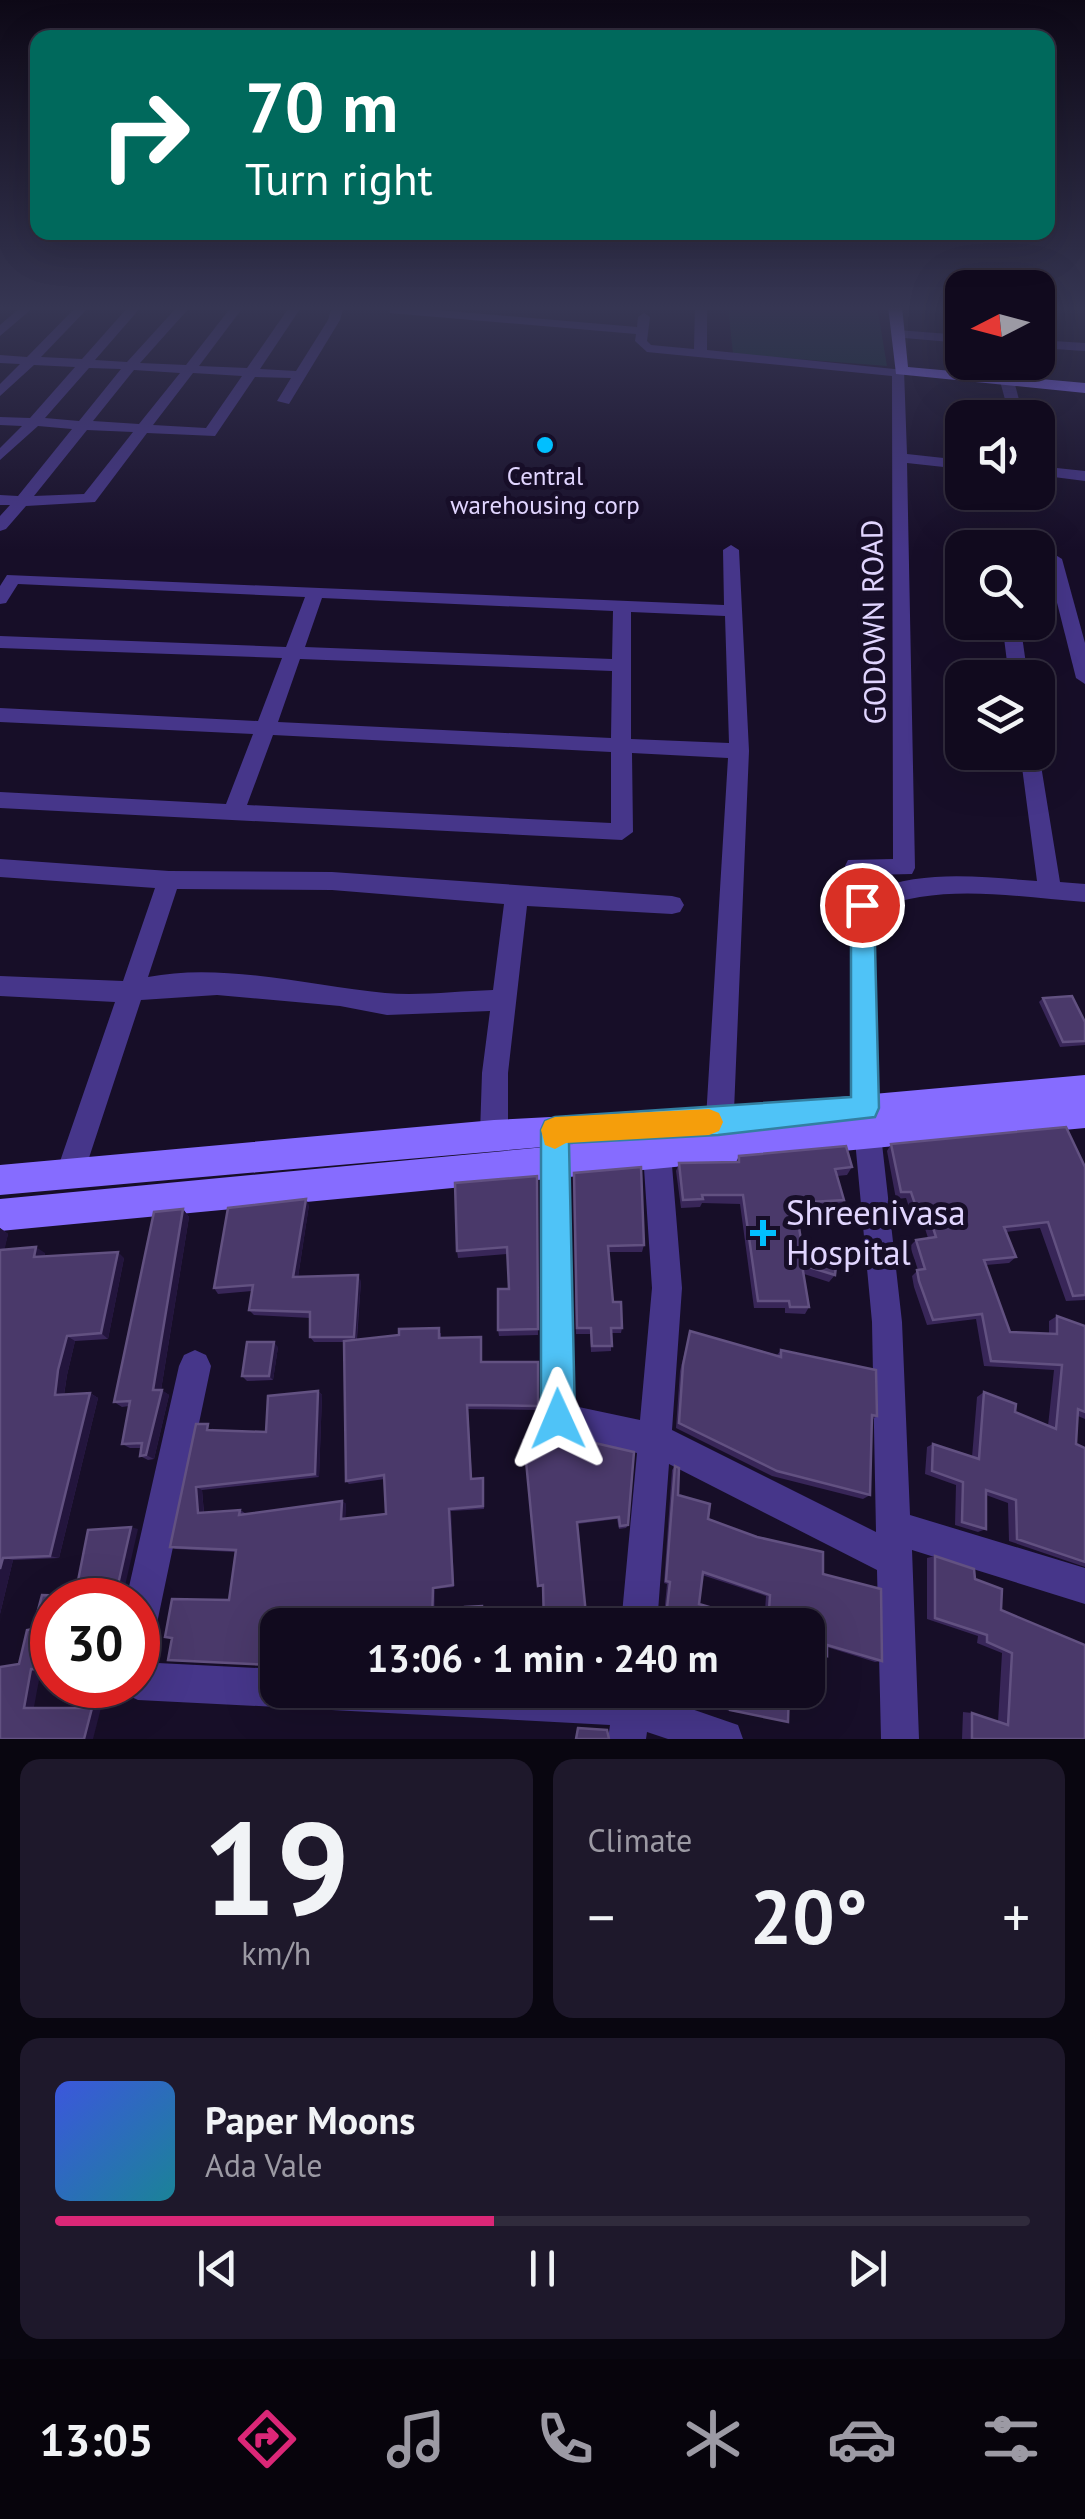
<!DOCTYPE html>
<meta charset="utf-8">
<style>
:root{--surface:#110a1e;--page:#1e182b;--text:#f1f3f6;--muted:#9c9aa4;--line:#302b3c;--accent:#db2777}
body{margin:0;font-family:"PT Sans",sans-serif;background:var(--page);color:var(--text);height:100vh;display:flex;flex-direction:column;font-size:38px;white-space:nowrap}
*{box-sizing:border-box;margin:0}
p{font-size:32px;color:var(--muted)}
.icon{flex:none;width:55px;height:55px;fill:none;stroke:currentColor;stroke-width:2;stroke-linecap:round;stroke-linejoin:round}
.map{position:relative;height:1739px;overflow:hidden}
.side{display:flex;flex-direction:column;gap:20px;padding:20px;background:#090610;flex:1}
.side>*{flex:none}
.banner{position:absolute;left:30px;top:30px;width:1025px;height:210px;border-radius:20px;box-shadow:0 10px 40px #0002,0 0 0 2px var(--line);background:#00695c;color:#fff;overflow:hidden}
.needle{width:65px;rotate:264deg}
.tools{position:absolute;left:945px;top:270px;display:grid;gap:20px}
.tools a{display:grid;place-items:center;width:110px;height:110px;border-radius:20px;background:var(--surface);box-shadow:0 10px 40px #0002,0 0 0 2px var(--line);font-size:50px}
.speed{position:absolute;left:30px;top:1578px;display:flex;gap:20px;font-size:50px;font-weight:700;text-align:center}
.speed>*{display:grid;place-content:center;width:130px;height:130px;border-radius:50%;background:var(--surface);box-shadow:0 10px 40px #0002,0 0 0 2px var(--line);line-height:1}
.speed .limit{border:15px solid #d22;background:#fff;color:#111}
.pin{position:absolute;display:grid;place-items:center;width:85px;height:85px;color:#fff;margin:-42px;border:5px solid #fff;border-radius:50%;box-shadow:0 2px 10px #0007}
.me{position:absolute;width:110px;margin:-55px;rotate:359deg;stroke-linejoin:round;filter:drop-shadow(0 0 8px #0008)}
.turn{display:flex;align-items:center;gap:35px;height:210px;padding:0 50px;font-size:45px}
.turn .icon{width:130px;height:130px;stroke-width:2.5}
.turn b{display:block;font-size:70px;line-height:85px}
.big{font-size:75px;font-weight:700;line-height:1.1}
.side .widget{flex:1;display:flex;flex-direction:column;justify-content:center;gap:15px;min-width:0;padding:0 35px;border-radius:20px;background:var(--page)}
.side .dial{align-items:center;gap:0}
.dial b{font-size:130px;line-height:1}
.song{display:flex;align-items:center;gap:30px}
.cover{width:120px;height:120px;border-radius:15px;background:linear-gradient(135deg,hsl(230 70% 55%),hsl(190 70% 35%))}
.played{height:10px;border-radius:5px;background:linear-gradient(90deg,var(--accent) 45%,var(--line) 45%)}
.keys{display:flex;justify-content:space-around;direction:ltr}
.heat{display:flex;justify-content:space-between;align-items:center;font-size:55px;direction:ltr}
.side .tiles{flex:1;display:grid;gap:20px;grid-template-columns:1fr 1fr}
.widget:last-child{grid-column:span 2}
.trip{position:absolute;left:260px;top:1608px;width:565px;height:100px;border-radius:20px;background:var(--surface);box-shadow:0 10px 40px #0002,0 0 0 2px var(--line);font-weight:700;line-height:100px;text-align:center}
.tabs{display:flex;height:160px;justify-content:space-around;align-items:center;background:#07040c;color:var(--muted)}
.tabs .icon{width:70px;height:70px}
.tabs .active{color:var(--accent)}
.tabs b{font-size:45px;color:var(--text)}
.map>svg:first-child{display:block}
.green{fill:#112f33}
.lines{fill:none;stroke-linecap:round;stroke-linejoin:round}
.street{fill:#46368a;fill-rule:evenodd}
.secondary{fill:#866cff;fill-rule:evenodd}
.wall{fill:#382658}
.shaded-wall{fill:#23153d}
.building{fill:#4a396a;stroke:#625181;stroke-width:2.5}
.route{fill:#4fc3f7;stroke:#337fa1;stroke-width:2.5}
.slow{fill:#f59e0b}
.poi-dot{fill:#01bfff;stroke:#170e28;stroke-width:4}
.labels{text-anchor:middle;stroke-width:10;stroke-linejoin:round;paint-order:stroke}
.far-poi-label{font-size:25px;fill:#e1d5ff;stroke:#170e28}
.street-label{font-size:30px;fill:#e1d5ff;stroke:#170e28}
.near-poi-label{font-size:35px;fill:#e1d5ff;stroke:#170e28;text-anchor:start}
</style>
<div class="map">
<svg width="1085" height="1739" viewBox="0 0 1085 1739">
<rect width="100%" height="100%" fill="#170e28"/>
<!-- green -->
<path class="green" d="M728 306H877L887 366 733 354Z"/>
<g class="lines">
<!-- street -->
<g class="street">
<path d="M22 306H35L0 336V325Z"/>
<path d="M77 306H90L41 357 82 359 129 306H142L95 360 127 362 178 306H191L140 363 186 365 232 306H244L199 366 247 368 290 306H302L260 369 296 371 328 320 332 306H344L340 320 289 404 277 401 291 378 255 377 215 436 147 433 95 502 26 506 6 529 0 531V516L10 505H0V495L18 496 72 429 38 426 0 460V448L22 426 0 425V417L30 418 75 367 34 365 0 396V384L20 364 0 363V355L27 357ZM89 368 121 369 79 421 45 418ZM134 370 180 373 139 424 93 421ZM193 373 242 376 206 428 153 425ZM87 430 133 432 84 494 34 496Z"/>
<path d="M390 306 637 327 638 317 644 313 650 317 647 341 651 345 694 349 695 306H707V350L904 370 907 454 962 460V469L907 463 915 868 912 874 869 875 871 891C925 869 981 877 1037 881L1020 752H1038V747L1060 882 1085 884V902C1015 897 940 882 874 910L878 1108 902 1322 910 1515 1085 1568V1604L912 1550 919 1739H881L877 1570 669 1464 657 1625H621L637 1453 558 1435 546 1431 542 1419 541 1149 545 1140 555 1136 565 1140 569 1149 574 1406 640 1420 652 1288 643 1153 647 1144 657 1140 667 1144 671 1153 682 1288 672 1430 876 1532 872 1322 852 1108 850 905 845 866 848 860 893 859 892 376 647 352 635 341 636 334 390 313Z"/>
<path d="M897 330 962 335V343L893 337V331Z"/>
<path d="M1038 340 1085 343V351L1038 348Z"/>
<path d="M1007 377 1014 381 1024 418H1010L1000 381Z"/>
<path d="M1038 466 1085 471V481L1038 475Z"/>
<path d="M999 537 1005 539 1007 548H991L993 539Z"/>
<path d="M731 545 739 550 749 751 733 1135 729 1144 719 1148 709 1144 705 1135 728 758 632 753 633 832 622 840 0 808V792L226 804 253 734 0 722V708L258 721 282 658 0 648V636L286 647 305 597 18 584 6 603 0 604V586L7 575 724 605 723 550ZM322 598 613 611 612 659 305 647ZM631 612 725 616 729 743 631 739ZM300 659 612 671 611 738 278 722ZM273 735 611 752V823L247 805Z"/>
<path d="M1054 554 1062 559 1085 643V684L1076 678 1046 559Z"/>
<path d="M1002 622H1020L1028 678H1009Z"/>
<path d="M0 859 169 871 332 872 672 896 680 898 684 905 680 912 672 914 527 906 508 1073V1134L504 1143 494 1147 484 1143 480 1134 482 1073 490 1011 387 1015 340 1006 217 995 141 1000 84 1173 80 1183 70 1187 60 1183 56 1173 115 1002 0 996V976L123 981 155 888 0 877ZM177 889 332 890 504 904 493 990C458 991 420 996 385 993 312 986 222 962 148 977Z"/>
<path d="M195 1350 206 1355 211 1366 156 1628 151 1641 138 1646V1600H126L179 1366 184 1355Z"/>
<path d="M138 1662 278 1669V1690H652L651 1695 738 1725 743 1739H668L647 1732 646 1739H608L610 1725 313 1709 300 1703 295 1692 291 1701 278 1707 138 1700 125 1694 121 1685H138Z"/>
</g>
<!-- secondary -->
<g class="secondary">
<path d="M888 306H902L908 367 1085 383V393L896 374Z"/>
<path d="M1085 1075V1128L0 1231V1199L577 1144 0 1195V1165L494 1120 719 1108Z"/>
</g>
</g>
<!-- wall -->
<g class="wall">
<path d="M1043 998 1085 1022V1045L1060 1047 1039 1002Z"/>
<path d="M891 1144 1085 1167V1300L1066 1301 1040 1228 1006 1232 1016 1257 1009 1263 986 1265 1010 1332 1049 1334V1321L1057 1316 1085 1326V1419L1078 1416 1076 1444 1085 1448V1567L1009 1541 1008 1503 986 1495V1529L978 1532 955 1525 956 1485 925 1474 927 1447 933 1444 972 1457 977 1397 984 1392 1015 1412 1048 1426 1054 1370 984 1366 976 1319 927 1325 914 1287 912 1276 918 1270 910 1246 916 1240 928 1238 921 1216H912L906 1198 896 1199 887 1151Z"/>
<path d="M739 1156 852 1167 847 1175 837 1176 844 1200 839 1208 796 1211 802 1246 835 1275 829 1282 804 1274 809 1307 805 1314 785 1313V1308H754L740 1204 702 1203 700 1207 681 1208 676 1171 679 1163 736 1162Z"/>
<path d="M537 1176 538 1335 499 1336 498 1330 509 1289 507 1254 458 1258 457 1251Z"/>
<path d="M573 1180 644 1245 642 1252H608L613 1302 622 1328 621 1333H611V1351L591 1352 590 1334H576Z"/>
<path d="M309 1205 298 1277 361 1281 357 1339 441 1333V1338L482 1342V1362H538V1410L468 1409 472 1478H483L484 1509 451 1511 454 1587 435 1589 434 1622 465 1618 483 1607V1625L353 1621 349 1620V1615L286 1620 285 1625H278L277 1665 229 1600 235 1552 176 1549 170 1547 213 1428V1430L266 1432 318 1391 322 1395 319 1477 202 1490 204 1513 240 1510 245 1513V1514L342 1501 346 1504 345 1519 386 1514 385 1479 349 1484 346 1481 344 1342H314L310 1337V1318L254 1315 249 1310 252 1291 218 1294 214 1288Z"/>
<path d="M183 1209 189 1217 161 1390 169 1395 154 1459 148 1460 140 1456 141 1448H130L122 1444 129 1406 122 1407 114 1402Z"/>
<path d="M0 1228 8 1234 4 1249 45 1253 44 1257 124 1258 108 1339 75 1341 67 1375 64 1395 90 1393 98 1398 59 1558 13 1560 0 1614Z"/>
<path d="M690 1331 777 1355 781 1350 877 1416 872 1420 870 1495 863 1499 772 1476 676 1428 680 1371Z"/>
<path d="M278 1347 273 1380 247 1381 242 1376Z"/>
<path d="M524 1440 628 1525 626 1528 619 1529 617 1519 577 1524 543 1587H538Z"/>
<path d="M675 1466 678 1495 708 1519 823 1574 882 1661 875 1662 827 1647V1656H821L808 1652V1625H764L766 1596 702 1575 699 1604 708 1618 725 1625H663L667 1584 664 1583 672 1470Z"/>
<path d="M935 1556 975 1579 1001 1610 1085 1739H962L963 1712 972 1713 998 1722 1002 1653 977 1643 978 1636 927 1619V1558Z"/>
<path d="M727 1690H789L788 1722 726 1710Z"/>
</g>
<!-- shaded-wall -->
<g class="shaded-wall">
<path d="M306 1199 309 1205 297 1283 293 1277Z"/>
<path d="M183 1209 189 1217 160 1396 153 1390Z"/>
<path d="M0 1228 8 1234 3 1257 0 1255Z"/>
<path d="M36 1247 45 1253 42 1264 34 1257Z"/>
<path d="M118 1252 124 1258 108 1339 101 1333Z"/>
<path d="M358 1275 361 1281 356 1342 354 1337Z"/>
<path d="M67 1336 75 1341 67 1375 63 1400 55 1395 58 1370Z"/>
<path d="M274 1342 278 1347 273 1380 269 1376Z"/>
<path d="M162 1390 169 1395 154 1459 146 1455Z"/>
<path d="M318 1391 322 1395 319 1477 315 1474Z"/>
<path d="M90 1393 98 1398 59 1558 50 1556Z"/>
<path d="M196 1487 202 1490 204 1516 198 1513Z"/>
<path d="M342 1501 346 1504 345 1522 341 1519Z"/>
<path d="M449 1509 451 1511 454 1587 453 1585Z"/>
<path d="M131 1527 138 1529 122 1599 124 1600H119L115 1598Z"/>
<path d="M3 1558 13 1560 0 1614V1569Z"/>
<path d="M433 1588 435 1589 434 1623 432 1622Z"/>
<path d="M278 1638 277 1665H272Z"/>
<path d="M31 1669H41L34 1707 24 1708Z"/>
<path d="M92 1708H101L93 1739H84Z"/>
</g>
<!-- building -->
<g class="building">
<path d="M1072 996 1085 1022V1041L1063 1042 1043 998Z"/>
<path d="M1066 1127 1085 1167V1295L1073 1296 1048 1222 1004 1227 1016 1257 984 1260 1010 1332 1057 1334V1316L1085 1326V1412L1078 1409 1076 1444 1085 1448V1562L1017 1539 1016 1500 986 1490V1529L962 1522 963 1482 932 1471 933 1444 979 1459 984 1392 1016 1404 1015 1412 1056 1429 1062 1365 991 1361 982 1314 933 1320 919 1281 917 1270 925 1269 916 1240 936 1237 927 1209 917 1210 911 1192H901L891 1144Z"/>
<path d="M846 1146 852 1167 835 1169 844 1200 795 1203 802 1246 837 1257 835 1275 802 1265 809 1307H790L789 1301H758L743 1195H702L703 1199 683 1200 679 1163 739 1162V1156Z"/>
<path d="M641 1167 644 1245 608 1246 613 1302H621L622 1328H611L612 1346H592L591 1328H577L574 1173Z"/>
<path d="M537 1176 538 1329 498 1330V1289H509L507 1247 457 1251 455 1183Z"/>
<path d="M306 1199 293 1277 358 1275 354 1337H310V1312L249 1310 253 1285 214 1288 228 1208Z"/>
<path d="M183 1209 153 1390H162L146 1455 140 1456 142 1443 122 1444 130 1401 114 1402 154 1212Z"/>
<path d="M36 1247 34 1257 118 1252 101 1333 67 1336 58 1370 55 1395 90 1393 50 1556 3 1558 0 1569V1250Z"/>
<path d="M439 1328V1338L481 1337V1362H538V1406L467 1405 471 1479 483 1478V1506L449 1509 453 1585 433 1588 432 1622 465 1618V1607L482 1606V1625H355V1619L349 1620V1614L281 1619 280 1625H278V1638L272 1665 168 1660 172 1638 165 1637 172 1599 229 1600 236 1550 170 1547 196 1424H208L207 1430 266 1432 268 1396 318 1391 315 1474 196 1487 198 1513 240 1510 239 1515 342 1501 341 1519 386 1514 384 1475 346 1481 344 1341 399 1335V1329Z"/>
<path d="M690 1331 781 1357V1350L876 1370 877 1416 872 1415 870 1495 777 1471 679 1423 683 1365Z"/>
<path d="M247 1342H274L269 1376H242Z"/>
<path d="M560 1435 634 1452 628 1525 620 1526 619 1517 577 1522 587 1625H544L543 1585 538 1586 524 1440Z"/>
<path d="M675 1466 679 1468 678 1495 710 1504 708 1519 757 1537 823 1552V1574L881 1589 882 1661 827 1645V1656L808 1650V1625H768L770 1595 703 1572 699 1604 709 1607 708 1618 725 1622V1625H665L670 1582 666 1581Z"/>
<path d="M131 1527 115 1598 119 1600H52V1670L31 1669 24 1708H92L84 1739H0V1667L19 1664 27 1630 33 1629 42 1595 75 1596 88 1530Z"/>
<path d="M935 1556 974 1569 975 1579 1002 1589 1001 1610 1085 1645V1739H972V1713L1008 1725 1012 1653 987 1642V1635L935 1618Z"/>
<path d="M658 1690H701L699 1707 658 1693Z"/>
<path d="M731 1690H789L788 1722 730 1710Z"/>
<path d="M578 1728 607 1730 609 1739H576Z"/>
</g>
<!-- sky -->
<linearGradient id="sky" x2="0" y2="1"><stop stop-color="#0d0816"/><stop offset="0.56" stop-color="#363653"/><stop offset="1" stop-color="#363653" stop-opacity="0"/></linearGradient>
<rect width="1085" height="550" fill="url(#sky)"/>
<!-- route -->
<path class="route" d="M862 896 871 898 874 905 879 1108 875 1117 718 1135 569 1143 575 1419 570 1431 558 1436 546 1431 541 1419V1130L545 1121 555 1117 851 1097V905L854 898Z"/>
<!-- slow -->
<path class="slow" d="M709 1109 719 1113 723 1122 719 1131 709 1135 566 1143 555 1149 545 1145 541 1130 545 1121 555 1117Z"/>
<!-- markers -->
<g class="poi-dot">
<circle cx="545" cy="445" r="10"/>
<path d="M758 1218h10v10h10v10h-10v10h-10v-10h-10v-10h10z"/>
</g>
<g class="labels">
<!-- far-poi labels -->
<g class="far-poi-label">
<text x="545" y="485">Central<tspan x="545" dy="29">warehousing corp</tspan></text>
</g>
<!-- street labels -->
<g class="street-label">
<text transform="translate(874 622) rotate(-91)" y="10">GODOWN ROAD</text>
</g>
<!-- near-poi labels -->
<g class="near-poi-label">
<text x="786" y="1225">Shreenivasa<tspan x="786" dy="40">Hospital</tspan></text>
</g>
</g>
</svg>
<div class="tools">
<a><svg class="needle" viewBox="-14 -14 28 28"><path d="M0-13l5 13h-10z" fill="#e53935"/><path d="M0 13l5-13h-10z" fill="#9c9aa4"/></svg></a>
<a><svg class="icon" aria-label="sound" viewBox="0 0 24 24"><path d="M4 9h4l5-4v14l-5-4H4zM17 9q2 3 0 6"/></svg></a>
<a><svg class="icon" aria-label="search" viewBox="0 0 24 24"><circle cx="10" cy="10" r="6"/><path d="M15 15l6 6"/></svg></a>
<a><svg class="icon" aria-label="layers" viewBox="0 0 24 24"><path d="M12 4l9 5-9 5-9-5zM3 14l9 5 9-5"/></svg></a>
</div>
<div class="speed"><div class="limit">30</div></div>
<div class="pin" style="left:862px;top:905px;background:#d93025"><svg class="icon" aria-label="arrive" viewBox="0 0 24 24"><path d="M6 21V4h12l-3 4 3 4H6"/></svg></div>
<svg class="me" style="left:558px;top:1419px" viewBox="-20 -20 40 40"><path d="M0-17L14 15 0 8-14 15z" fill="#4fc3f7" stroke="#fff" stroke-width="4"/></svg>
<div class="trip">13:06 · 1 min · 240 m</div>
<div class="banner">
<div class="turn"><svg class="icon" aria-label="right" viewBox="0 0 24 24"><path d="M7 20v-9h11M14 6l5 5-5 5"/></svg><div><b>70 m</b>Turn right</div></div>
</div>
</div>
<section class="side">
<div class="tiles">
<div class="widget dial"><b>19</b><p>km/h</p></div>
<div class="widget"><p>Climate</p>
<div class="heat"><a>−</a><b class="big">20°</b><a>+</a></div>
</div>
<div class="widget">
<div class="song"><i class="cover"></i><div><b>Paper Moons</b><p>Ada Vale</p></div></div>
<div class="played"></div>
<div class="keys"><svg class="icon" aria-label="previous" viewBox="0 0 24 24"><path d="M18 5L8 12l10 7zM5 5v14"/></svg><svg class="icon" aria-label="pause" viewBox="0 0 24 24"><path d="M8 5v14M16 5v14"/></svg><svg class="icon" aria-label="next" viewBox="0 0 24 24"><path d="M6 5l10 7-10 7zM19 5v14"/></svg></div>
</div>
</div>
</section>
<nav class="tabs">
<b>13:05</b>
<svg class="icon active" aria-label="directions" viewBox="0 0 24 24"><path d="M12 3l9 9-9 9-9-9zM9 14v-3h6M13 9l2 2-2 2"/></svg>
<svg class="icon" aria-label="music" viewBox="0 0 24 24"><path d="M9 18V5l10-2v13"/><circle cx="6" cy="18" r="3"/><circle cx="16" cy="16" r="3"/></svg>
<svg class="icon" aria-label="phone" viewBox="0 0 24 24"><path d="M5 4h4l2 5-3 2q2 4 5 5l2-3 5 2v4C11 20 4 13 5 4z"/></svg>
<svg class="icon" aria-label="climate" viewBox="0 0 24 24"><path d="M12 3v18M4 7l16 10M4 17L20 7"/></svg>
<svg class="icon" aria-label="car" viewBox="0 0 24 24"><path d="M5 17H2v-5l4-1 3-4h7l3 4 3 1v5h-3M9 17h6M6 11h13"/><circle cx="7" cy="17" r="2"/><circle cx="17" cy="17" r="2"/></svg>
<svg class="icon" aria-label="filters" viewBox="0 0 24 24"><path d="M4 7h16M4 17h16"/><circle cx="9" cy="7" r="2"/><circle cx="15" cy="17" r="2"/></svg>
</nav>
